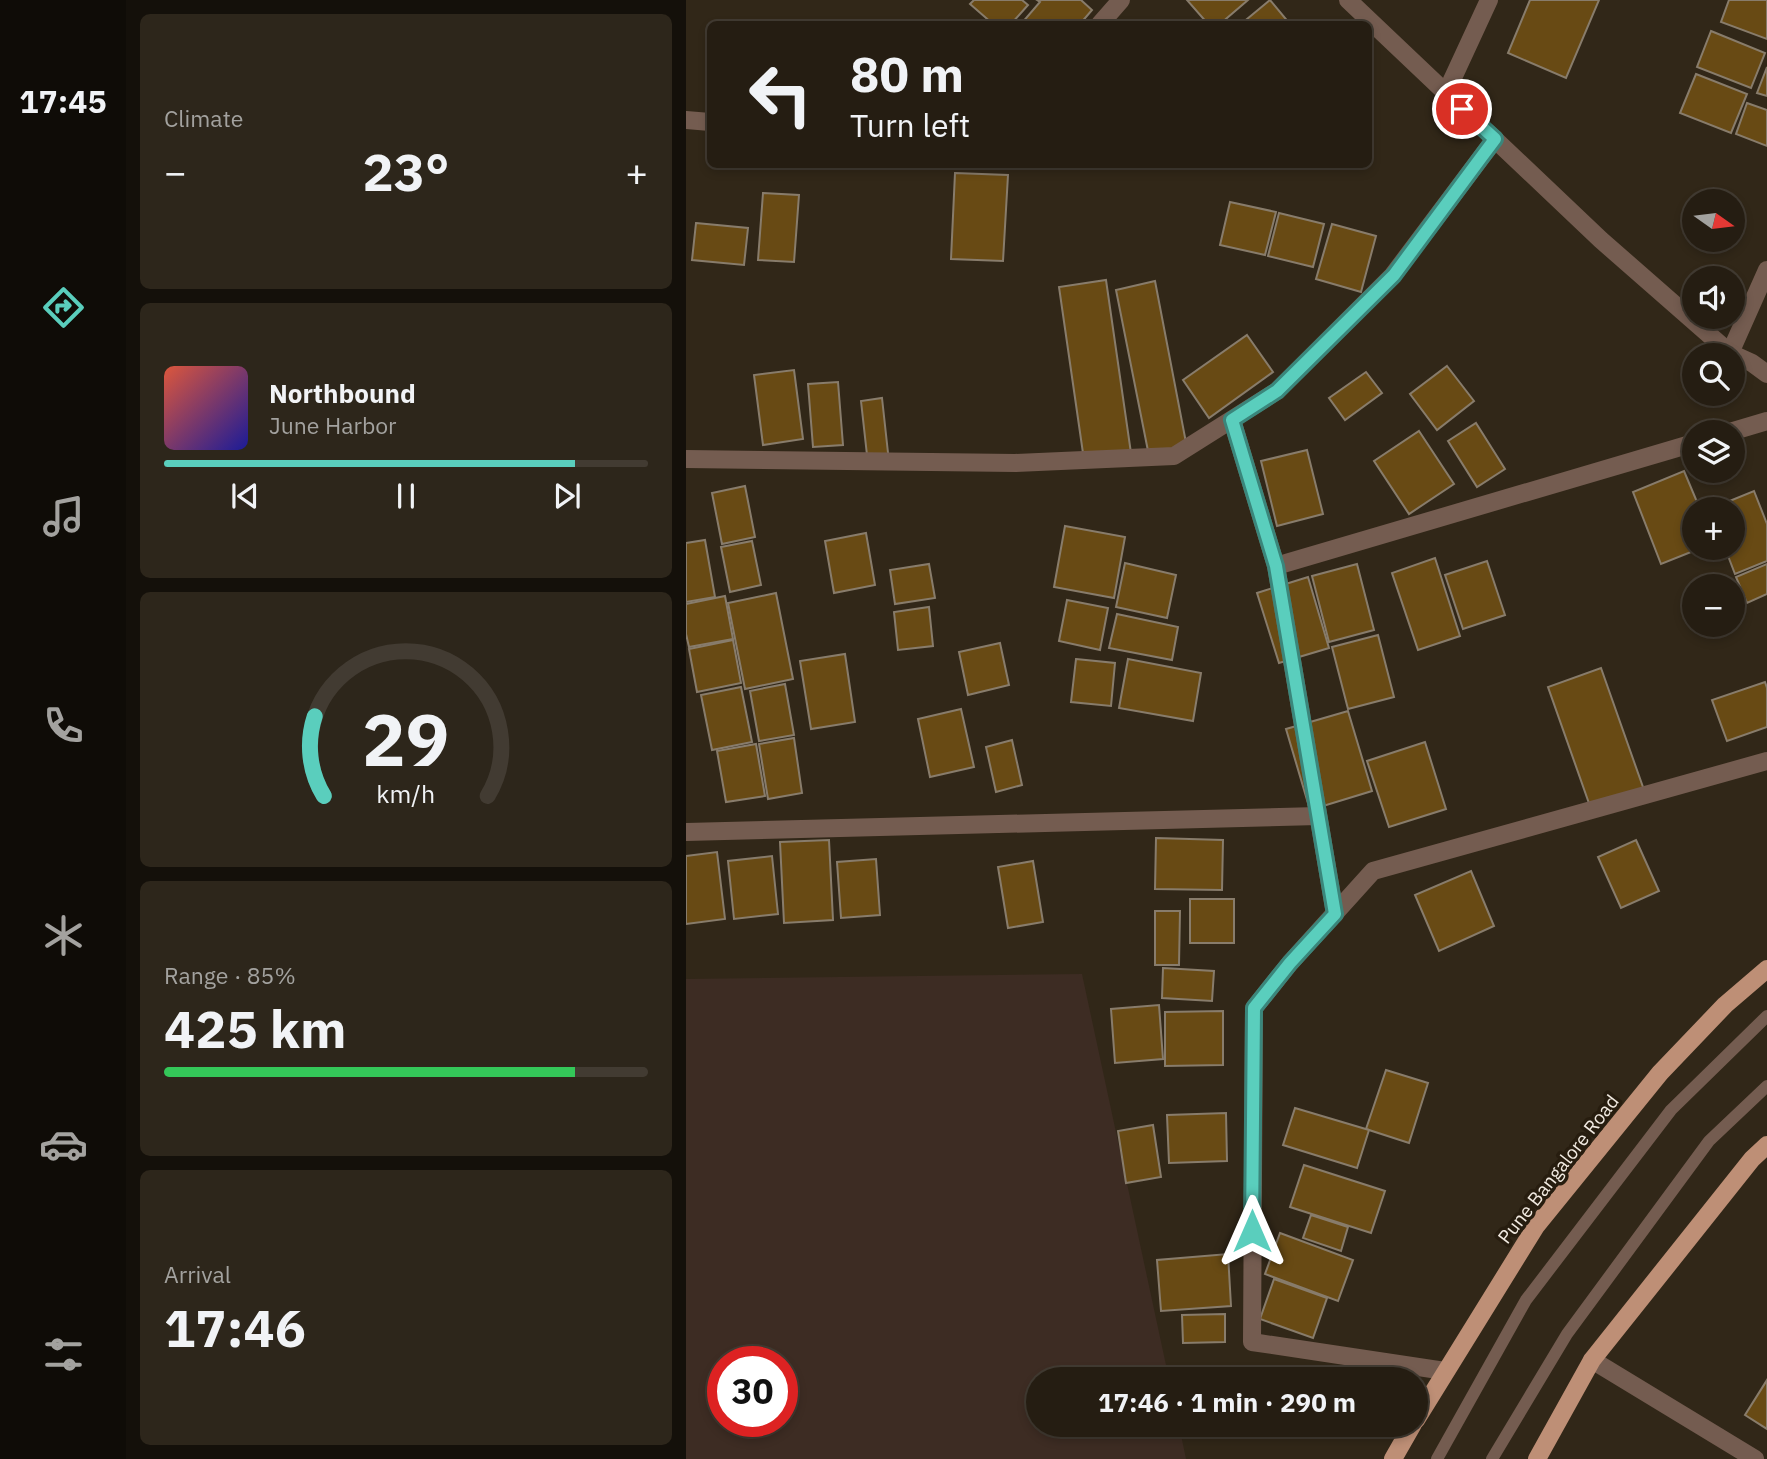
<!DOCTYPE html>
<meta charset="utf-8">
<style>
:root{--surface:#251d12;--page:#2d261b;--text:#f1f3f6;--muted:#a3a29f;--line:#423b32;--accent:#5acebd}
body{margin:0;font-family:"IBM Plex Sans",sans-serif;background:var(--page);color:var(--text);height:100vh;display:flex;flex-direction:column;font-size:26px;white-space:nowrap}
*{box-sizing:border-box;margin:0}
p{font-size:23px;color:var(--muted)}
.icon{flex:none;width:38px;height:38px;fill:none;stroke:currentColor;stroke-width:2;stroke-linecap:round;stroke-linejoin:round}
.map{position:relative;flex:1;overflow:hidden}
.sheet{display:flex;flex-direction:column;gap:14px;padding:14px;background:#14100a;width:560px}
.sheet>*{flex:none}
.hud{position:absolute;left:21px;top:21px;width:665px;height:147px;border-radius:10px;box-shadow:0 4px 10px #0003,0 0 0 2px var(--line);background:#251d12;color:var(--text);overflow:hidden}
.needle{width:46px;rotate:104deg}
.tools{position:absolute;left:996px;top:189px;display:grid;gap:14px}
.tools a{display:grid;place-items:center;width:63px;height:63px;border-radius:50%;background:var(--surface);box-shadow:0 4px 10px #0003,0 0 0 2px var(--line);font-size:35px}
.speed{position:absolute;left:21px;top:1346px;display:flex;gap:14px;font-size:35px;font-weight:700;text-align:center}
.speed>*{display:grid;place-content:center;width:91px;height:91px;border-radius:50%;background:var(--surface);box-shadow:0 4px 10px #0003,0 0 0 2px var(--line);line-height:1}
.speed .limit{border:10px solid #d22;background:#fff;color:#111}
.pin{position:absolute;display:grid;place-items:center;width:60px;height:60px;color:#fff;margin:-30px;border:4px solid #fff;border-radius:50%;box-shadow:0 2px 7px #0007}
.me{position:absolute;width:77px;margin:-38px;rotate:0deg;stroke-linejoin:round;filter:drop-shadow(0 0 5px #0008)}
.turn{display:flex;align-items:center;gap:24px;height:147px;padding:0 28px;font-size:32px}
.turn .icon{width:91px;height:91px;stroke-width:2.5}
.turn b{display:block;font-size:49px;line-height:60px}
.big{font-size:52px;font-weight:700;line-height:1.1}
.sheet .card{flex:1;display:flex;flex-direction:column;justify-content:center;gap:10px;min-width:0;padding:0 24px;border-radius:10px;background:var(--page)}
.sheet .dial{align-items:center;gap:0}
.dial svg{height:182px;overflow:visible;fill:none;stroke:var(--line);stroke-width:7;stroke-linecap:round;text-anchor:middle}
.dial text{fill:var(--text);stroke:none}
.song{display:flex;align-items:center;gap:21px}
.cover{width:84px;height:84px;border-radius:10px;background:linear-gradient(135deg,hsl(10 70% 55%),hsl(240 70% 35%))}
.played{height:7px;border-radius:4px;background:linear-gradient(90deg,var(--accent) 85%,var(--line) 85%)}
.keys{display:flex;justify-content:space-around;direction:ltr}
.heat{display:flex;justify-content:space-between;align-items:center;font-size:38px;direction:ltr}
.charge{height:10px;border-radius:5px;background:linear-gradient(90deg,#34c759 85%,var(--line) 0)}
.trip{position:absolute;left:340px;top:1367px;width:402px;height:70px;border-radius:35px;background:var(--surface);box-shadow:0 4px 10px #0003,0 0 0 2px var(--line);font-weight:700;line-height:70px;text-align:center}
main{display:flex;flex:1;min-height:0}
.menu{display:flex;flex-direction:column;width:126px;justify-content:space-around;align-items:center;background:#0f0c07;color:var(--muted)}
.menu .icon{width:49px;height:49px}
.menu .active{color:var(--accent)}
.menu b{font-size:32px;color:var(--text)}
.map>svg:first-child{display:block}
.industrial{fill:#3d2c23;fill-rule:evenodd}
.building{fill:#684a14;stroke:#887c6b;stroke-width:2}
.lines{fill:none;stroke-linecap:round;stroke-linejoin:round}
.service{stroke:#745c50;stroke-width:12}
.minor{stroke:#745c50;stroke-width:18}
.tertiary{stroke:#745c50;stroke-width:18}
.primary{stroke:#be8f76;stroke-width:18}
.route-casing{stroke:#3a867b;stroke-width:18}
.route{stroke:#5acebd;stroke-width:12}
.labels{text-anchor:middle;stroke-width:7;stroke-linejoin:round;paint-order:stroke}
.street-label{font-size:19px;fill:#f1eae1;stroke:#271d0f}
</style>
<main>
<nav class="menu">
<b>17:45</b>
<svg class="icon active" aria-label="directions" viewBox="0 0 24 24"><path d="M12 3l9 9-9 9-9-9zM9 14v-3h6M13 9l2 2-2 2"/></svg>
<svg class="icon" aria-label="music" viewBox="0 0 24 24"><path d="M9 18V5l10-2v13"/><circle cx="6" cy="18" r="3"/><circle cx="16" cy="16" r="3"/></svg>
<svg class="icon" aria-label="phone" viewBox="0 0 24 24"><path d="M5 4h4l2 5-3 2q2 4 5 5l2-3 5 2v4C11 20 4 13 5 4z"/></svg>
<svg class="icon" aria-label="climate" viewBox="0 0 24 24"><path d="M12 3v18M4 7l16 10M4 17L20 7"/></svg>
<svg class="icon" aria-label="car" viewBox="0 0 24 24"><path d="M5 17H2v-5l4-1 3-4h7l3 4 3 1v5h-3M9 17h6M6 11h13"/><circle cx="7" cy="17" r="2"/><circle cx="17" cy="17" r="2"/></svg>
<svg class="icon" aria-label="filters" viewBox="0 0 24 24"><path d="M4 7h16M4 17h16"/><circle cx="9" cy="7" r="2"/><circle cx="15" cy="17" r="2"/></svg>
</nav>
<section class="sheet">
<div class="card"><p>Climate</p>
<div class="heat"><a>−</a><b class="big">23°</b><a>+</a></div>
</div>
<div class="card">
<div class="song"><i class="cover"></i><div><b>Northbound</b><p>June Harbor</p></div></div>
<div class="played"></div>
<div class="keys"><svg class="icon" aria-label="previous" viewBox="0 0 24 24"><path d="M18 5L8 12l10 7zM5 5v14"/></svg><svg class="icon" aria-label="pause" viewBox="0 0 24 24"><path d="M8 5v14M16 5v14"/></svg><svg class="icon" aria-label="next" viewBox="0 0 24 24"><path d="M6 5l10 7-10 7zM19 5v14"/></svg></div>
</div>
<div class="card dial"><svg viewBox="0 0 100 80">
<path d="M14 69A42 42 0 1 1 86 69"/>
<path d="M14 69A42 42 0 0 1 10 34" stroke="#5acebd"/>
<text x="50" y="56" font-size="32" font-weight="700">29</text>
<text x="50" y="72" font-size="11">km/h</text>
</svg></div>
<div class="card"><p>Range · 85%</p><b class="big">425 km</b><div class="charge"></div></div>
<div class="card"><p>Arrival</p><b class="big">17:46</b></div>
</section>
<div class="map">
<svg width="1081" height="1459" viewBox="0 0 1081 1459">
<rect width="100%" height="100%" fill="#312718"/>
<!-- industrial -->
<path class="industrial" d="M396 974 483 1379H352V1424L493 1425 500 1459H0V979ZM37 1362H96V1421H37Z"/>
<!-- building -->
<g class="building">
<path d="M288 0H336L342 5 325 24H307L284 4Z"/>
<path d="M351 0H395L406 10 394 24H335L354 2Z"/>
<path d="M501 0H562L534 24H522Z"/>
<path d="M584 0 604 24H555Z"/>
<path d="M844 0H913L880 78 822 53Z"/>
<path d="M1043 0H1081V39L1035 22Z"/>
<path d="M1025 31 1079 53 1065 88 1011 67Z"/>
<path d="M1081 67V96L1071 93Z"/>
<path d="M1010 74 1061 94 1045 133 994 113Z"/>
<path d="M1061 103 1081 110V146L1050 134Z"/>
<path d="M269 173 322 175 317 261 265 259Z"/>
<path d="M77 193 113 195 108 262 72 260Z"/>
<path d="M544 202 590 212 579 255 534 245Z"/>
<path d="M593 213 638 224 627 267 582 256Z"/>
<path d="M10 223 62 228 58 265 6 260Z"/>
<path d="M646 224 690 236 675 292 630 279Z"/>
<path d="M420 280 446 460 399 467 373 287Z"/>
<path d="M469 281 502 453 464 461 430 290Z"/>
<path d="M561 335 587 372 523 418 497 380Z"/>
<path d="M761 366 788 401 751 430 724 394Z"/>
<path d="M108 370 117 439 77 445 68 375Z"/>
<path d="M680 372 696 393 659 420 643 398Z"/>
<path d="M152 382 157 445 127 447 122 384Z"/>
<path d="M196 398 203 462 182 464 175 401Z"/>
<path d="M790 423 819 469 791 487 762 441Z"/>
<path d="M733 431 768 484 723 514 688 461Z"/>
<path d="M621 450 637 514 591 526 575 461Z"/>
<path d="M998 471 1014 509H1008V548H1015L975 564 947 492Z"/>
<path d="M59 486 69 537 36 544 26 493Z"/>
<path d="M1068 491 1081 524V561L1049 574 1039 548H1046V509H1024Z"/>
<path d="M379 526 439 537 428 598 368 587Z"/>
<path d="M180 533 189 585 148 593 139 541Z"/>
<path d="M19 540 29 597 0 602V543Z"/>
<path d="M66 541 75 585 44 592 35 547Z"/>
<path d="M749 558 774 636 732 650 706 573Z"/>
<path d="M801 561 819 615 777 629 759 575Z"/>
<path d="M439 563 490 575 481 618 430 607Z"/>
<path d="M243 564 249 598 209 604 204 570Z"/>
<path d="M671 564 688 630 643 642 626 576Z"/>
<path d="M1081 564V594L1061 603 1050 577Z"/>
<path d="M622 577 643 648 593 663 571 593Z"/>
<path d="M90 593 107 679 59 689 42 603Z"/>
<path d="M39 596 47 639 3 647 0 634V604Z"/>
<path d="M381 600 422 608 414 650 373 641Z"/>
<path d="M243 607 247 646 212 650 208 612Z"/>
<path d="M431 614 492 627 486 660 423 648Z"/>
<path d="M692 635 708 697 662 709 646 647Z"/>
<path d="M47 640 55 683 11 692 3 649Z"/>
<path d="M314 643 323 685 282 695 273 652Z"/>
<path d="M159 654 169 722 125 729 114 661Z"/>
<path d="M390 659 429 663 425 706 385 702Z"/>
<path d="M442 659 515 673 507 721 433 708Z"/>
<path d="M915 668 958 790 905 809 862 687Z"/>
<path d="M1079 682 1081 688V727L1041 741 1026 700Z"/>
<path d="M99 684 108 735 73 741 64 691Z"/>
<path d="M55 687 66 742 26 750 15 695Z"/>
<path d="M275 709 288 767 244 777 232 719Z"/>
<path d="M662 711 686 791 624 810 600 729Z"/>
<path d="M108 738 116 793 82 799 73 744Z"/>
<path d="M326 740 336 785 310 792 300 747Z"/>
<path d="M739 742 760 809 703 827 681 761Z"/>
<path d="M70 744 79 796 40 802 31 751Z"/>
<path d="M470 838 537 840 536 890 469 889Z"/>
<path d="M143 840 147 920 98 923 94 842Z"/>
<path d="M950 840 973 891 935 908 912 857Z"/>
<path d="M31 852 39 919 0 924V856Z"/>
<path d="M86 856 92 914 48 919 42 861Z"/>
<path d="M190 859 194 915 155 918 151 862Z"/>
<path d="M347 861 357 922 322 928 312 867Z"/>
<path d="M785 871 808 926 753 951 729 895Z"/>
<rect x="504" y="899" width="44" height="44"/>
<path d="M469 911H494L493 965H469Z"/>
<path d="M477 968 528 971 526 1001 476 998Z"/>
<path d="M473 1005 477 1059 429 1063 425 1009Z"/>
<path d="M537 1011V1065L479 1066V1012Z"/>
<path d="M700 1070 742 1083 723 1143 680 1129Z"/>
<path d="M609 1108 683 1130 671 1168 597 1145Z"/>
<path d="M540 1113 541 1161 483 1163 481 1115Z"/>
<path d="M467 1125 475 1177 440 1183 432 1131Z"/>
<path d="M618 1165 699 1191 685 1233 604 1207Z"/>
<path d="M625 1215 662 1227 655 1251 617 1238Z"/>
<path d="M594 1233 667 1260 652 1301 579 1274Z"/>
<path d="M542 1254 545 1306 475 1311 471 1260Z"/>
<path d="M588 1279 641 1298 627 1338 574 1319Z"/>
<path d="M539 1314V1342L497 1343 496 1315Z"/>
<path d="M1081 1380V1429L1059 1415Z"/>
</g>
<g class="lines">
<!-- service -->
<g class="service">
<path d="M751 1459 840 1300 985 1110 1081 1016"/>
<path d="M806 1459 881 1334 1023 1141 1081 1086"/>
</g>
<!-- minor -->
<g class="minor">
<path d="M414 24 435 0"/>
<path d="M760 93 803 0"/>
<path d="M0 120 24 122"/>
<path d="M1044 353 1081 270"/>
<path d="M546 420 590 566 649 914"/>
<path d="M1044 432 1081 421"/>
<path d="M0 459 329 463 488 456 591 391 707 275 809 139"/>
<path d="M590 566 1008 443"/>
<path d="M0 832 632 816"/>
<path d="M906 1360 1069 1459"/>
<path d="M759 1371 566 1342 568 1008 604 963 687 871 1081 761"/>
</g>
<!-- tertiary -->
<path class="tertiary" d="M662 0 915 240 1044 353 1066 363 1081 374"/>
<!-- primary -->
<g class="primary">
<path d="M730 1420 850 1226 974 1073 1039 1005 1081 969"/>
<path d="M707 1459 727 1424"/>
<path d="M851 1459 906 1360 1066 1159 1081 1145"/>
</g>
</g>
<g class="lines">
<defs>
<path id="route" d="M566 1231 568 1008 604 963 649 914 590 566 546 420 591 391 708 275 794 159 809 139 776 109"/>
</defs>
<!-- route casing -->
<use href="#route" class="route-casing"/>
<!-- route -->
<use href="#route" class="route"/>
</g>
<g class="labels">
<!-- street labels -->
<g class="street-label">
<text transform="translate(872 1169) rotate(-52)" y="7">Pune Bangalore Road</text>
</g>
</g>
</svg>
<div class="tools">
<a><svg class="needle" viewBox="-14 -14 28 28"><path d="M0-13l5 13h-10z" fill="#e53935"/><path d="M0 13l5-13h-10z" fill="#a3a29f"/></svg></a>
<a><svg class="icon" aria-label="sound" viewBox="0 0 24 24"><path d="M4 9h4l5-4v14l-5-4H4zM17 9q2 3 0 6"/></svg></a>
<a><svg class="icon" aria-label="search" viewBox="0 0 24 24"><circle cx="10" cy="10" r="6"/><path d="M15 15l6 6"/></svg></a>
<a><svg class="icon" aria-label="layers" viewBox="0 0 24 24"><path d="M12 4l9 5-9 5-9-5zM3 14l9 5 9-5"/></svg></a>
<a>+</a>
<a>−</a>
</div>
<div class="speed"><div class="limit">30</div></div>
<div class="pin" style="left:776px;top:109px;background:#d93025"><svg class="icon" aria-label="arrive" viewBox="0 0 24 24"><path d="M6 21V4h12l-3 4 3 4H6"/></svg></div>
<svg class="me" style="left:566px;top:1231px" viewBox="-20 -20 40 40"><path d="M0-17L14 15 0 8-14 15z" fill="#5acebd" stroke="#fff" stroke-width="4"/></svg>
<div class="trip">17:46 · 1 min · 290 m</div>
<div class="hud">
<div class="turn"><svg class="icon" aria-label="left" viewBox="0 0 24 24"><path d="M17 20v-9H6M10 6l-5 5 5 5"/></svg><div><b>80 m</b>Turn left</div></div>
</div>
</div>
</main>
